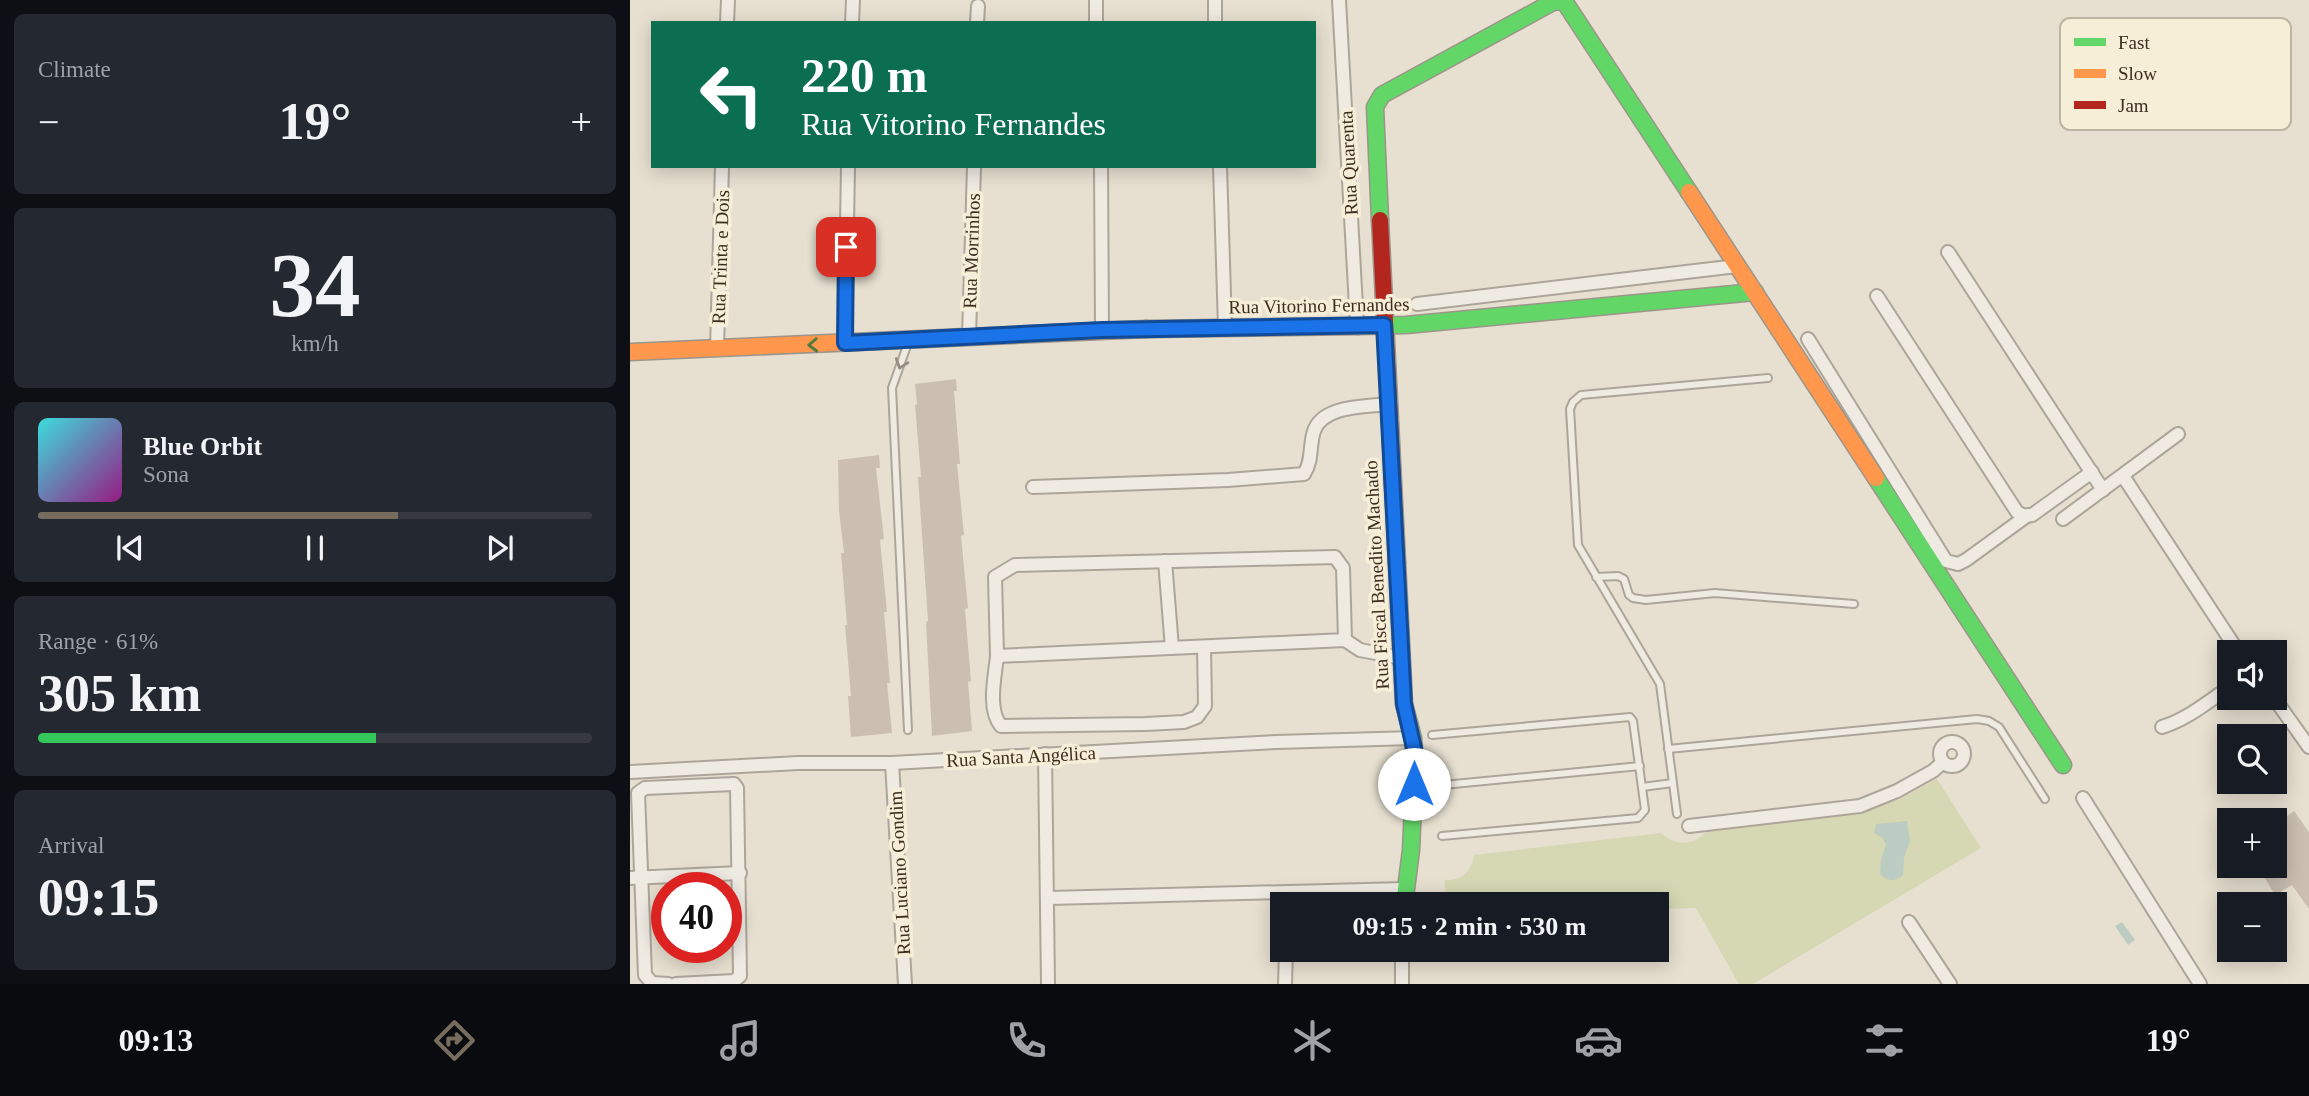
<!DOCTYPE html>
<meta charset="utf-8">
<style>
:root{--surface:#171b24;--page:#242831;--text:#f1f3f6;--muted:#9ea1a6;--line:#363941;--accent:#786c5e}
body{margin:0;font-family:Georgia,serif;background:var(--page);color:var(--text);height:100vh;display:flex;flex-direction:column;font-size:26px;white-space:nowrap}
*{box-sizing:border-box;margin:0}
p{font-size:23px;color:var(--muted)}
.icon{flex:none;width:38px;height:38px;fill:none;stroke:currentColor;stroke-width:2;stroke-linecap:round;stroke-linejoin:round}
.map{position:relative;flex:1;overflow:hidden}
.sheet{display:flex;flex-direction:column;gap:14px;padding:14px;background:#0d0f14;width:630px}
.sheet>*{flex:none}
.guide{position:absolute;left:21px;top:21px;width:665px;height:147px;border-radius:0px;box-shadow:0 4px 18px #0003;background:#0b6e4f;color:#fff;overflow:hidden}
.tools{position:absolute;left:1587px;top:640px;display:grid;gap:14px}
.tools a{display:grid;place-items:center;width:70px;height:70px;border-radius:0px;background:var(--surface);box-shadow:0 4px 18px #0003;font-size:35px}
.speed{position:absolute;left:21px;top:872px;display:flex;gap:14px;font-size:35px;font-weight:700;text-align:center}
.speed>*{display:grid;place-content:center;width:91px;height:91px;border-radius:50%;background:var(--surface);box-shadow:0 4px 18px #0003;line-height:1}
.speed .limit{border:10px solid #d22;background:#fff;color:#111}
.pin{position:absolute;display:grid;place-items:center;width:60px;height:60px;color:#fff;margin:-30px;border-radius:14px;box-shadow:0 4px 10px #0006}
.me{position:absolute;width:77px;margin:-38px;rotate:0deg;stroke-linejoin:round;filter:drop-shadow(0 0 5px #0008)}
.turn{display:flex;align-items:center;gap:24px;height:147px;padding:0 35px;font-size:32px}
.turn .icon{width:91px;height:91px;stroke-width:2.5}
.turn b{display:block;font-size:49px;line-height:60px}
.big{font-size:52px;font-weight:700;line-height:1.1}
.sheet .card{flex:1;display:flex;flex-direction:column;justify-content:center;gap:10px;min-width:0;padding:0 24px;border-radius:10px;background:var(--page)}
.sheet .dial{align-items:center;gap:0}
.dial b{font-size:91px;line-height:1}
.song{display:flex;align-items:center;gap:21px}
.cover{width:84px;height:84px;border-radius:10px;background:linear-gradient(135deg,hsl(180 70% 55%),hsl(310 70% 35%))}
.played{height:7px;border-radius:4px;background:linear-gradient(90deg,var(--accent) 65%,var(--line) 65%)}
.keys{display:flex;justify-content:space-around;direction:ltr}
.heat{display:flex;justify-content:space-between;align-items:center;font-size:38px;direction:ltr}
.charge{height:10px;border-radius:5px;background:linear-gradient(90deg,#34c759 61%,var(--line) 0)}
.trip{position:absolute;left:640px;top:892px;width:399px;height:70px;border-radius:0px;background:var(--surface);box-shadow:0 4px 18px #0003;font-weight:700;line-height:70px;text-align:center}
.tabs{display:flex;height:112px;justify-content:space-around;align-items:center;background:#090b0e;color:var(--muted)}
.tabs .icon{width:49px;height:49px}
.tabs .active{color:var(--accent)}
.tabs b{font-size:32px;color:var(--text)}
main{display:flex;flex:1;min-height:0}
.map>svg:first-child{display:block}
.green{fill:#d6d7b3}
.water{fill:#bcccc2}
.building{fill:#cbbfb2}
.lines{fill:none;stroke-linecap:round;stroke-linejoin:round}
.lane-casing{stroke:#ada599;stroke-width:10}
.street-casing{stroke:#ada599;stroke-width:16}
.fast-casing{stroke:#9c958a;stroke-width:19}
.slow-casing{stroke:#9c958a;stroke-width:19}
.jam-casing{stroke:#9c958a;stroke-width:19}
.lane{stroke:#efebe3;stroke-width:6}
.street{stroke:#efebe3;stroke-width:12}
.fast{stroke:#63d668;stroke-width:16}
.slow{stroke:#ff974d;stroke-width:16}
.jam{stroke:#b3261e;stroke-width:16}
.oneway{stroke:#4e7a40}
.oneway2{stroke:#968c82}
.route-casing{stroke:#114b97;stroke-width:18}
.route{stroke:#1a73e8;stroke-width:12}
.labels{text-anchor:middle;stroke-width:7;stroke-linejoin:round;paint-order:stroke}
.street-label{font-size:19px;fill:#3d2e20;stroke:#f7eed8}
.key{fill:#f7eed8;stroke:#bfb4a1;stroke-width:2}
.key-label{font-size:19px;fill:#3d2e20}
</style>
<main>
<section class="sheet">
<div class="card"><p>Climate</p>
<div class="heat"><a>−</a><b class="big">19°</b><a>+</a></div>
</div>
<div class="card dial"><b>34</b><p>km/h</p></div>
<div class="card">
<div class="song"><i class="cover"></i><div><b>Blue Orbit</b><p>Sona</p></div></div>
<div class="played"></div>
<div class="keys"><svg class="icon" aria-label="previous" viewBox="0 0 24 24"><path d="M18 5L8 12l10 7zM5 5v14"/></svg><svg class="icon" aria-label="pause" viewBox="0 0 24 24"><path d="M8 5v14M16 5v14"/></svg><svg class="icon" aria-label="next" viewBox="0 0 24 24"><path d="M6 5l10 7-10 7zM19 5v14"/></svg></div>
</div>
<div class="card"><p>Range · 61%</p><b class="big">305 km</b><div class="charge"></div></div>
<div class="card"><p>Arrival</p><b class="big">09:15</b></div>
</section>
<div class="map">
<svg width="1679" height="984" viewBox="0 0 1679 984">
<rect width="100%" height="100%" fill="#e7e0d1"/>
<!-- green -->
<path class="green" d="M1307 779 1351 848 1123 984H1109L1066 908 1027 909V905H816L815 880C832 881 842 871 844 855L1031 833C1047 847 1064 846 1078 830L1233 813 1272 798Z"/>
<!-- water -->
<g class="water">
<path d="M1277 821 1280 841 1274 858 1273 875C1266 882 1257 882 1250 874L1251 859 1256 845 1253 838 1244 833 1246 824Z"/>
<path d="M1492 922 1505 940 1498 945 1485 926Z"/>
</g>
<!-- building -->
<g class="building">
<path d="M326 379 327 391H324L330 464H327L334 535 331 536 338 608 335 609 341 681 338 682 342 731 302 736 296 622 298 621 288 477H291L285 405 287 404 285 384Z"/>
<path d="M249 455 250 468H246L254 539 250 540 257 612H254L260 683H257L262 733 221 737 218 696H221L215 625H217L211 553H214L209 511 208 460Z"/>
<path d="M1664 811 1679 832V909L1662 885 1645 895 1633 875 1645 867V846L1656 838 1646 824Z"/>
</g>
<g class="lines">
<defs>
<g id="lane">
<path d="M278 343 262 388 278 730"/>
<path d="M966 577 988 576 994 579 999 595 1003 598 1016 600 1085 593 1224 604"/>
<path d="M802 735 1000 717 1003 721 1015 810 1008 818 812 836"/>
<path d="M1038 749 1347 719 1359 721 1369 727 1415 799"/>
<path d="M803 786 1010 766"/>
<path d="M1012 787 1043 783"/>
<path d="M1047 814 1030 684 948 545 940 409 943 402 951 395 1138 378"/>
</g>
<g id="street">
<path d="M466 0V23"/>
<path d="M585 0V23"/>
<path d="M709 0 727 325"/>
<path d="M97 23 98 0"/>
<path d="M222 23 223 0"/>
<path d="M347 23 348 6"/>
<path d="M471 166 472 330"/>
<path d="M590 166 595 327"/>
<path d="M1318 252 1473 490"/>
<path d="M1247 296 1387 512 1394 516 1402 515 1462 472"/>
<path d="M787 304 1107 266"/>
<path d="M339 337 344 166"/>
<path d="M1178 339 1316 561 1328 564 1336 560 1398 515"/>
<path d="M215 343 218 166"/>
<path d="M87 349 92 166"/>
<path d="M1493 476 1609 653"/>
<path d="M403 487 598 480 674 474C683 460 679 446 684 431 693 405 735 407 758 404"/>
<path d="M1433 519 1548 434"/>
<path d="M535 561 542 648"/>
<path d="M715 640 713 568 705 557 385 565 365 577 367 656 715 640 730 650 772 658"/>
<path d="M367 656C365 677 357 709 371 726L516 724 554 722 567 717 575 706 574 647"/>
<path d="M1644 698 1679 747"/>
<path d="M1532 727C1558 719 1577 702 1600 687"/>
<circle cx="1322" cy="754" r="12"/>
<path d="M415 754 418 984"/>
<path d="M262 763 275 984"/>
<path d="M0 772 168 763H262L646 742 783 738"/>
<path d="M1453 798 1570 984"/>
<path d="M1059 826 1230 806 1267 791 1303 771 1313 762"/>
<path d="M0 878 110 873"/>
<path d="M419 898 775 889"/>
<path d="M1279 922 1320 984"/>
<path d="M38 984 22 983 15 975 8 793 15 788 104 784 107 788 110 976 104 981 46 984"/>
<path d="M655 984 656 950"/>
<path d="M772 984V950"/>
</g>
<g id="fast">
<path d="M750 220 745 107 752 95 923 2 930 1 936 4 1059 192"/>
<path d="M728 326 776 325 1125 292"/>
<path d="M1246 478 1433 765"/>
<path d="M767 562 774 704 783 738 785 762 781 850 774 905"/>
</g>
<g id="slow">
<path d="M1059 192 1246 478"/>
<path d="M0 352 516 329"/>
</g>
<g id="jam">
<path d="M750 220 767 562"/>
<path d="M516 329 728 326"/>
</g>
</defs>
<!-- lane casing -->
<use href="#lane" class="lane-casing"/>
<!-- street casing -->
<use href="#street" class="street-casing"/>
<!-- fast casing -->
<use href="#fast" class="fast-casing"/>
<!-- slow casing -->
<use href="#slow" class="slow-casing"/>
<!-- jam casing -->
<use href="#jam" class="jam-casing"/>
<!-- lane -->
<use href="#lane" class="lane"/>
<!-- street -->
<use href="#street" class="street"/>
<!-- fast -->
<use href="#fast" class="fast"/>
<!-- slow -->
<use href="#slow" class="slow"/>
<!-- jam -->
<use href="#jam" class="jam"/>
</g>
<!-- one-way arrows -->
<defs><path id="oneway-chevron" d="M-2-3.5L2.5 0L-2 3.5" fill="none" stroke-width="1.6" stroke-linecap="round" stroke-linejoin="round" transform="scale(1.75)"/></defs>
<use class="oneway" href="#oneway-chevron" transform="translate(183 345) rotate(178)"/>
<use class="oneway2" href="#oneway-chevron" transform="translate(271 364) rotate(109)"/>
<g class="lines">
<defs>
<path id="route" d="M216 247 215 343 472 330 754 325 774 704 784 748V784"/>
</defs>
<!-- route casing -->
<use href="#route" class="route-casing"/>
<!-- route -->
<use href="#route" class="route"/>
</g>
<g class="labels">
<!-- street labels -->
<g class="street-label">
<text transform="translate(718 163) rotate(-93)" y="7">Rua Quarenta</text>
<text transform="translate(341 251) rotate(-88)" y="7">Rua Morrinhos</text>
<text transform="translate(90 257) rotate(-88)" y="7">Rua Trinta e Dois</text>
<text transform="translate(689 305) rotate(-1)" y="7">Rua Vitorino Fernandes</text>
<text transform="translate(746 575) rotate(-93)" y="7">Rua Fiscal Benedito Machado</text>
<text transform="translate(391 756) rotate(-3)" y="7">Rua Santa Angélica</text>
<text transform="translate(269 873) rotate(-93)" y="7">Rua Luciano Gondim</text>
</g>
</g>
<!-- legend -->
<rect x="1430" y="18" width="231" height="112" rx="10" class="key"/>
<rect x="1444" y="38" width="32" height="8" fill="#63d668"/>
<rect x="1444" y="69" width="32" height="9" fill="#ff974d"/>
<rect x="1444" y="101" width="32" height="8" fill="#b3261e"/>
<g class="key-label">
<text x="1488" y="49">Fast</text>
<text x="1488" y="80">Slow</text>
<text x="1488" y="112">Jam</text>
</g>
</svg>
<div class="tools">
<a><svg class="icon" aria-label="sound" viewBox="0 0 24 24"><path d="M4 9h4l5-4v14l-5-4H4zM17 9q2 3 0 6"/></svg></a>
<a><svg class="icon" aria-label="search" viewBox="0 0 24 24"><circle cx="10" cy="10" r="6"/><path d="M15 15l6 6"/></svg></a>
<a>+</a>
<a>−</a>
</div>
<div class="speed"><div class="limit">40</div></div>
<div class="pin" style="left:216px;top:247px;background:#d93025"><svg class="icon" aria-label="arrive" viewBox="0 0 24 24"><path d="M6 21V4h12l-3 4 3 4H6"/></svg></div>
<svg class="me" style="left:784px;top:784px" viewBox="-20 -20 40 40"><circle r="19" fill="#fff"/><path d="M0-13L10 11 0 6-10 11z" fill="#1a73e8"/></svg>
<div class="trip">09:15 · 2 min · 530 m</div>
<div class="guide">
<div class="turn"><svg class="icon" aria-label="left" viewBox="0 0 24 24"><path d="M17 20v-9H6M10 6l-5 5 5 5"/></svg><div><b>220 m</b>Rua Vitorino Fernandes</div></div>
</div>
</div>
</main>
<nav class="tabs">
<b>09:13</b>
<svg class="icon active" aria-label="directions" viewBox="0 0 24 24"><path d="M12 3l9 9-9 9-9-9zM9 14v-3h6M13 9l2 2-2 2"/></svg>
<svg class="icon" aria-label="music" viewBox="0 0 24 24"><path d="M9 18V5l10-2v13"/><circle cx="6" cy="18" r="3"/><circle cx="16" cy="16" r="3"/></svg>
<svg class="icon" aria-label="phone" viewBox="0 0 24 24"><path d="M5 4h4l2 5-3 2q2 4 5 5l2-3 5 2v4C11 20 4 13 5 4z"/></svg>
<svg class="icon" aria-label="climate" viewBox="0 0 24 24"><path d="M12 3v18M4 7l16 10M4 17L20 7"/></svg>
<svg class="icon" aria-label="car" viewBox="0 0 24 24"><path d="M5 17H2v-5l4-1 3-4h7l3 4 3 1v5h-3M9 17h6M6 11h13"/><circle cx="7" cy="17" r="2"/><circle cx="17" cy="17" r="2"/></svg>
<svg class="icon" aria-label="filters" viewBox="0 0 24 24"><path d="M4 7h16M4 17h16"/><circle cx="9" cy="7" r="2"/><circle cx="15" cy="17" r="2"/></svg>
<b>19°</b>
</nav>
